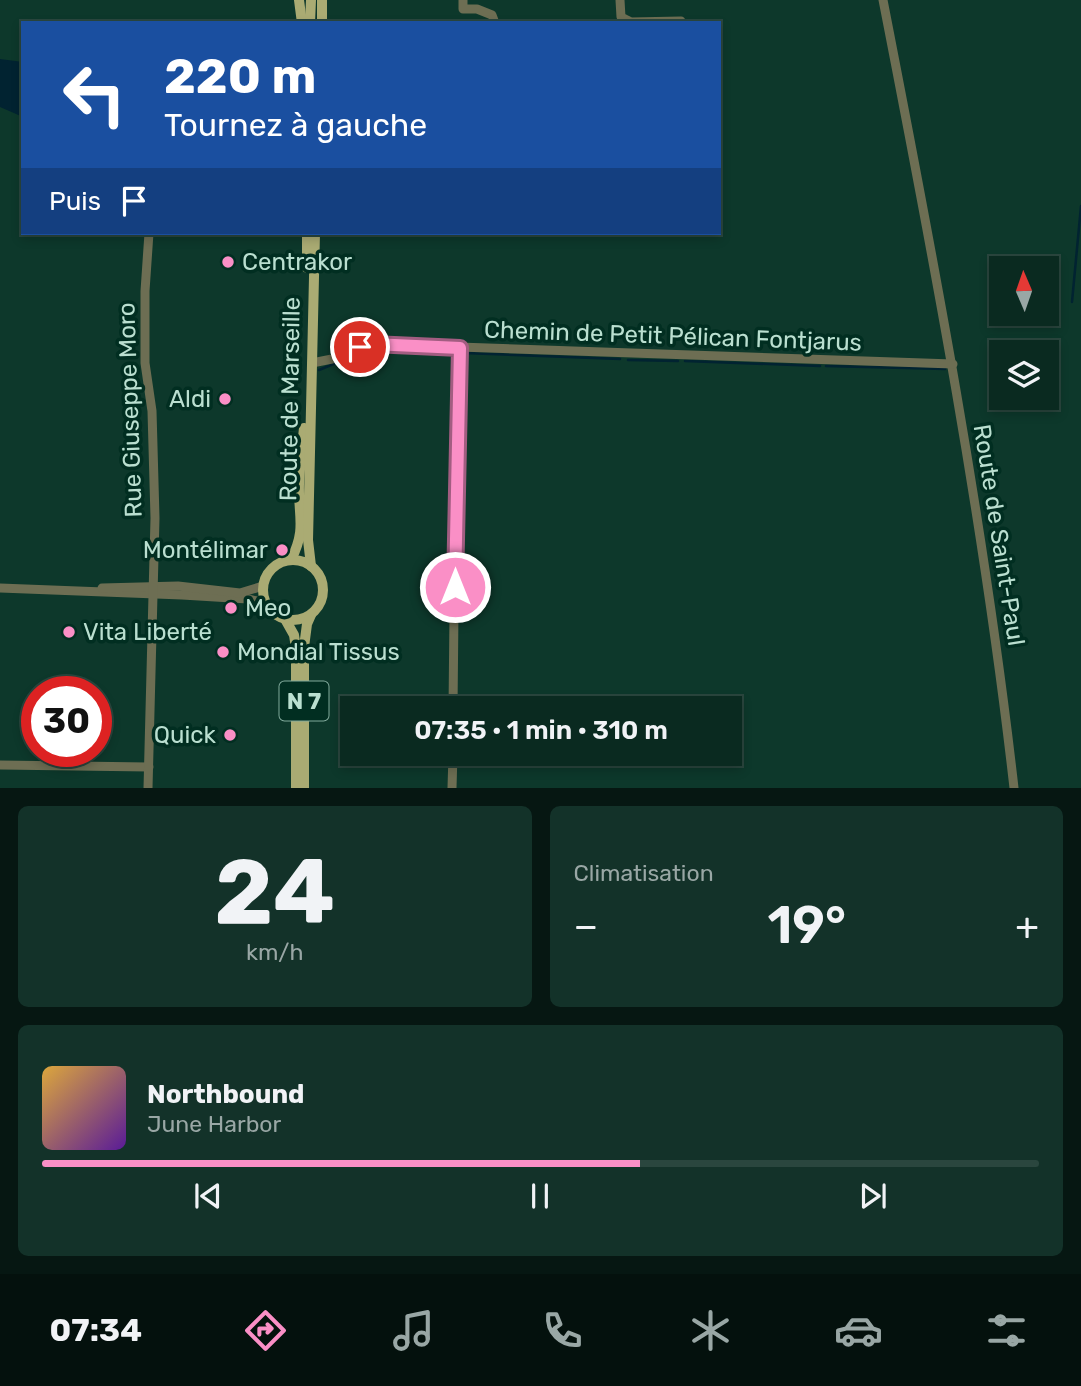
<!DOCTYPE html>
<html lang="fr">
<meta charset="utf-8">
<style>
:root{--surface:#0a2a20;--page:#133229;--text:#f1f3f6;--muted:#99a7a5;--line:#2a463e;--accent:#fa8fc6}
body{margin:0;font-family:Rubik,sans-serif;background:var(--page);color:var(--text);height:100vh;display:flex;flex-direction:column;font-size:26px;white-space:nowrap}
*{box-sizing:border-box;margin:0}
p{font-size:23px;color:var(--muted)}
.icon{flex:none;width:38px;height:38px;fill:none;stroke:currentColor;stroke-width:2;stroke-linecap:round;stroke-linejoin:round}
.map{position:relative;height:788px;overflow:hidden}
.side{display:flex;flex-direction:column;gap:18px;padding:18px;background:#061712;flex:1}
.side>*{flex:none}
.top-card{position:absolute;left:21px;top:21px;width:700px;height:214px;border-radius:0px;box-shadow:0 4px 10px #0003,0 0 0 2px var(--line);background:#1a4fa0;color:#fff;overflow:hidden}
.needle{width:46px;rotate:358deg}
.fabs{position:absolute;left:989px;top:256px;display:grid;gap:14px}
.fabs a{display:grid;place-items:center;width:70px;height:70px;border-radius:0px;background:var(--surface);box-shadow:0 4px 10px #0003,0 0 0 2px var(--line);font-size:35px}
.speed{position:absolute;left:21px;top:676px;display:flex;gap:14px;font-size:35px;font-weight:700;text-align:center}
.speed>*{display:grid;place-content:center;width:91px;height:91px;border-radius:50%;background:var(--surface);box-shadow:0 4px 10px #0003,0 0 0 2px var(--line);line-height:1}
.speed .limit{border:10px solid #d22;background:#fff;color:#111}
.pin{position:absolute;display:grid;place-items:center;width:60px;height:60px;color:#fff;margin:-30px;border:4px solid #fff;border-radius:50%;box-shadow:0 2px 7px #0007}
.me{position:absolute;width:77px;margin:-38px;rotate:0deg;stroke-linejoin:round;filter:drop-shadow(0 0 5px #0008)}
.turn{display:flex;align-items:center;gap:24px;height:147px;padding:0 28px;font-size:32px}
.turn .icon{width:91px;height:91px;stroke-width:2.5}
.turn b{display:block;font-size:49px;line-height:60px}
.then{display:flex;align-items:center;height:66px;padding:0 28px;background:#0003;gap:14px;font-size:26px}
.big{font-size:52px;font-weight:600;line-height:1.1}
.side .card{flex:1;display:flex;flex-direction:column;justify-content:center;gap:10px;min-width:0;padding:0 24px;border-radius:10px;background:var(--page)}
.side .dial{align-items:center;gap:0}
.dial b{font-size:91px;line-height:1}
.song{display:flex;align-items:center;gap:21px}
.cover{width:84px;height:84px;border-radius:10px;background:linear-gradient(135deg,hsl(40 70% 55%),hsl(270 70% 35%))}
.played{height:7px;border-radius:4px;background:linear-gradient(90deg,var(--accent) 60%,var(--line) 60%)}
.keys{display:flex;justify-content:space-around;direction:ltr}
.heat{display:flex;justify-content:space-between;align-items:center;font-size:38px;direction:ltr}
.side .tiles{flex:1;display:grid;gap:18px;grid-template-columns:1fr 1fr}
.card:last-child{grid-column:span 2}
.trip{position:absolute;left:340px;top:696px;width:402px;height:70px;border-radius:0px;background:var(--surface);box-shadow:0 4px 10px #0003,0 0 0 2px var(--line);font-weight:600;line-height:70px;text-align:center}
.tabs{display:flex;height:112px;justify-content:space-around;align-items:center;background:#04110d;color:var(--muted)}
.tabs .icon{width:49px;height:49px}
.tabs .selected{color:var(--accent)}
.tabs b{font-size:32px;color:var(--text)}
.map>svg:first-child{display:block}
.water{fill:#012331}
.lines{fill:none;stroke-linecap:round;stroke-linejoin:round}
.stream{stroke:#012331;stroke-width:2.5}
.minor{stroke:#6d6e53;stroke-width:9}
.major{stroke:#aaab73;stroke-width:10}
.route-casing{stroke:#a25d81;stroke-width:18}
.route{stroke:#fa8fc6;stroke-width:12}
.poi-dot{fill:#fa8fc6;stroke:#012e21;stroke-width:2.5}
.labels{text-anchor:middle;stroke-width:7;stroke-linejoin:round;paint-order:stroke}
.shield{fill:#012e21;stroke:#82aa9c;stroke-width:2}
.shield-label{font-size:23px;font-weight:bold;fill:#badfd0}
.poi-label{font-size:24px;fill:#badfd0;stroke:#012e21;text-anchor:start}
.street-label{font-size:24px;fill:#badfd0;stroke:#012e21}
</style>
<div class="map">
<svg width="1081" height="788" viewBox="0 0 1081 788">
<rect width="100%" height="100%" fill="#0d382b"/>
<!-- water -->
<path class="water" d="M0 59 23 62V117L0 107Z"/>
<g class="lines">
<!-- stream -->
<g class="stream">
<path d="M1072 302 1081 206"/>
<path d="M370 349 454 352"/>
<path d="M464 353 620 359"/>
<path d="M628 360 678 361"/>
<path d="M685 361 820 366"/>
<path d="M826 366 945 369"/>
<path d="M319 370 348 358"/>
</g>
<!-- minor -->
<g class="minor">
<path d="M463 0V9H477L492 15 495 23"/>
<path d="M620 0 621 17 631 22 681 21"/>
<path d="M883 0C934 261 984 523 1014 788"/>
<path d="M312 363 332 359 372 344 953 364"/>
<path d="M0 588 182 595 248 599 266 603"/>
<path d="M102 588 178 586 240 593 263 586"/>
<path d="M453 709 455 514 460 348"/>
<path d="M0 765 149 767"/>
<path d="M148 788 155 518 152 411 145 363V291L149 233"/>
<path d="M452 788 453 754"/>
</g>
<!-- major -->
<g class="major">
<path d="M299 0 302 23"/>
<path d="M322 0V23"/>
<path d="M310 23 311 0"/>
<path d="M307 268V233"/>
<circle cx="293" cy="590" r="30"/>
<path d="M291 560C307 528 298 517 299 484 300 465 302 447 304 428"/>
<path d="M311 566 308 540 315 233"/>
<path d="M285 619 294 635 296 648V788"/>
<path d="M304 788V647L307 624 311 615"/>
</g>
</g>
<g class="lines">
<defs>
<path id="route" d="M360 347 372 344 460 348 455 587"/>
</defs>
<!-- route casing -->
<use href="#route" class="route-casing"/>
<!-- route -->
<use href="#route" class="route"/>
</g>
<!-- markers -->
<g class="poi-dot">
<circle cx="228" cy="262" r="7"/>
<circle cx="225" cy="399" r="7"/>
<circle cx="282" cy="550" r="7"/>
<circle cx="231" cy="608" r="7"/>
<circle cx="69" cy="632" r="7"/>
<circle cx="223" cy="652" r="7"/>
<circle cx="230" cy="735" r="7"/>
</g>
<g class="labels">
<!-- shield labels -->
<rect class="shield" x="279.5" y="681.5" width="49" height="39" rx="5"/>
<g class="shield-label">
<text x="304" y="709">N 7</text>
</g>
<!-- poi labels -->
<g class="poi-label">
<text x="242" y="270">Centrakor</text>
<text x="211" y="407" text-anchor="end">Aldi</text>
<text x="268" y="558" text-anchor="end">Montélimar</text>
<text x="245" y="616">Meo</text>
<text x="83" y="640">Vita Liberté</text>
<text x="237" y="660">Mondial Tissus</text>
<text x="216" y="743" text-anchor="end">Quick</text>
</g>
<!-- street labels -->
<g class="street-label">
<text transform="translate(673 336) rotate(2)" y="8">Chemin de Petit Pélican Fontjarus</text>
<text transform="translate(290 399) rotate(-89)" y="8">Route de Marseille</text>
<text transform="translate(130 410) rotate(-92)" y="8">Rue Giuseppe Moro</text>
<text transform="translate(999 535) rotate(81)" y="8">Route de Saint-Paul</text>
</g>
</g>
</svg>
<div class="fabs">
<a><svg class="needle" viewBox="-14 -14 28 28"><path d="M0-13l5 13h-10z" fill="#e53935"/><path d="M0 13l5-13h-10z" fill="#99a7a5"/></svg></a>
<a><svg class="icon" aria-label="layers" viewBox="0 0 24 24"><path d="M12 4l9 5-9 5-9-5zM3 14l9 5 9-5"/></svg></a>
</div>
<div class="speed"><div class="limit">30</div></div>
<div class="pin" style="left:360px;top:347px;background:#d93025"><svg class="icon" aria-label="arrive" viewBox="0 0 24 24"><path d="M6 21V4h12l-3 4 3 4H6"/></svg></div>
<svg class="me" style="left:455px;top:587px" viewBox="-20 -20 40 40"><circle r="17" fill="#fa8fc6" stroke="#fff" stroke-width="3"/><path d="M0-11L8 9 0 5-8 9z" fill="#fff"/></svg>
<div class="trip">07:35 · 1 min · 310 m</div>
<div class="top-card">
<div class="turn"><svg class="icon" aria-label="left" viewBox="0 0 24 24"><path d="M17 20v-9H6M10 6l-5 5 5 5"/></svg><div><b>220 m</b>Tournez à gauche</div></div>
<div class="then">Puis<svg class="icon" aria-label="arrive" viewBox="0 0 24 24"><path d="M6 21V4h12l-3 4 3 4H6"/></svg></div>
</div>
</div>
<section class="side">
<div class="tiles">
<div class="card dial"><b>24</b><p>km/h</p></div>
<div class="card"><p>Climatisation</p>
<div class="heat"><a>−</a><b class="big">19°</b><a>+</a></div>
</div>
<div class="card">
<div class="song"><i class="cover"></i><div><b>Northbound</b><p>June Harbor</p></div></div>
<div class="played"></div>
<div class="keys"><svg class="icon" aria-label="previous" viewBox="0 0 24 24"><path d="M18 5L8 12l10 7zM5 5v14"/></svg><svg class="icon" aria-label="pause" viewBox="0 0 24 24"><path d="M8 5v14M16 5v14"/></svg><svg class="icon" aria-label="next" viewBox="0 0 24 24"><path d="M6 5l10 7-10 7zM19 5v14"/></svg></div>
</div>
</div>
</section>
<nav class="tabs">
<b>07:34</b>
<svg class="icon selected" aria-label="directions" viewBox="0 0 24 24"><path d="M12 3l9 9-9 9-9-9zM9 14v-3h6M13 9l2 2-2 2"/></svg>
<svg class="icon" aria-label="music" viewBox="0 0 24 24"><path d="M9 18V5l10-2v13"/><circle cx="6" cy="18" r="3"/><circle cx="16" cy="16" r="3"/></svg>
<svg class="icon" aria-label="phone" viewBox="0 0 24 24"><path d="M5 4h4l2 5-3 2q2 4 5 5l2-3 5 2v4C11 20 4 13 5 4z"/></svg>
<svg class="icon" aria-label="climate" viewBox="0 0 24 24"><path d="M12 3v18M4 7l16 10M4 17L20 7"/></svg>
<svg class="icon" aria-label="car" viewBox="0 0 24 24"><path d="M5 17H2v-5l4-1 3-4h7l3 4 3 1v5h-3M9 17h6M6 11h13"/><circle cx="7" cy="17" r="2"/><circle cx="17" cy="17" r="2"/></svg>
<svg class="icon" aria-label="filters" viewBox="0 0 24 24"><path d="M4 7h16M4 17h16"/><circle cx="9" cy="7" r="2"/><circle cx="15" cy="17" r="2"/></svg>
</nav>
